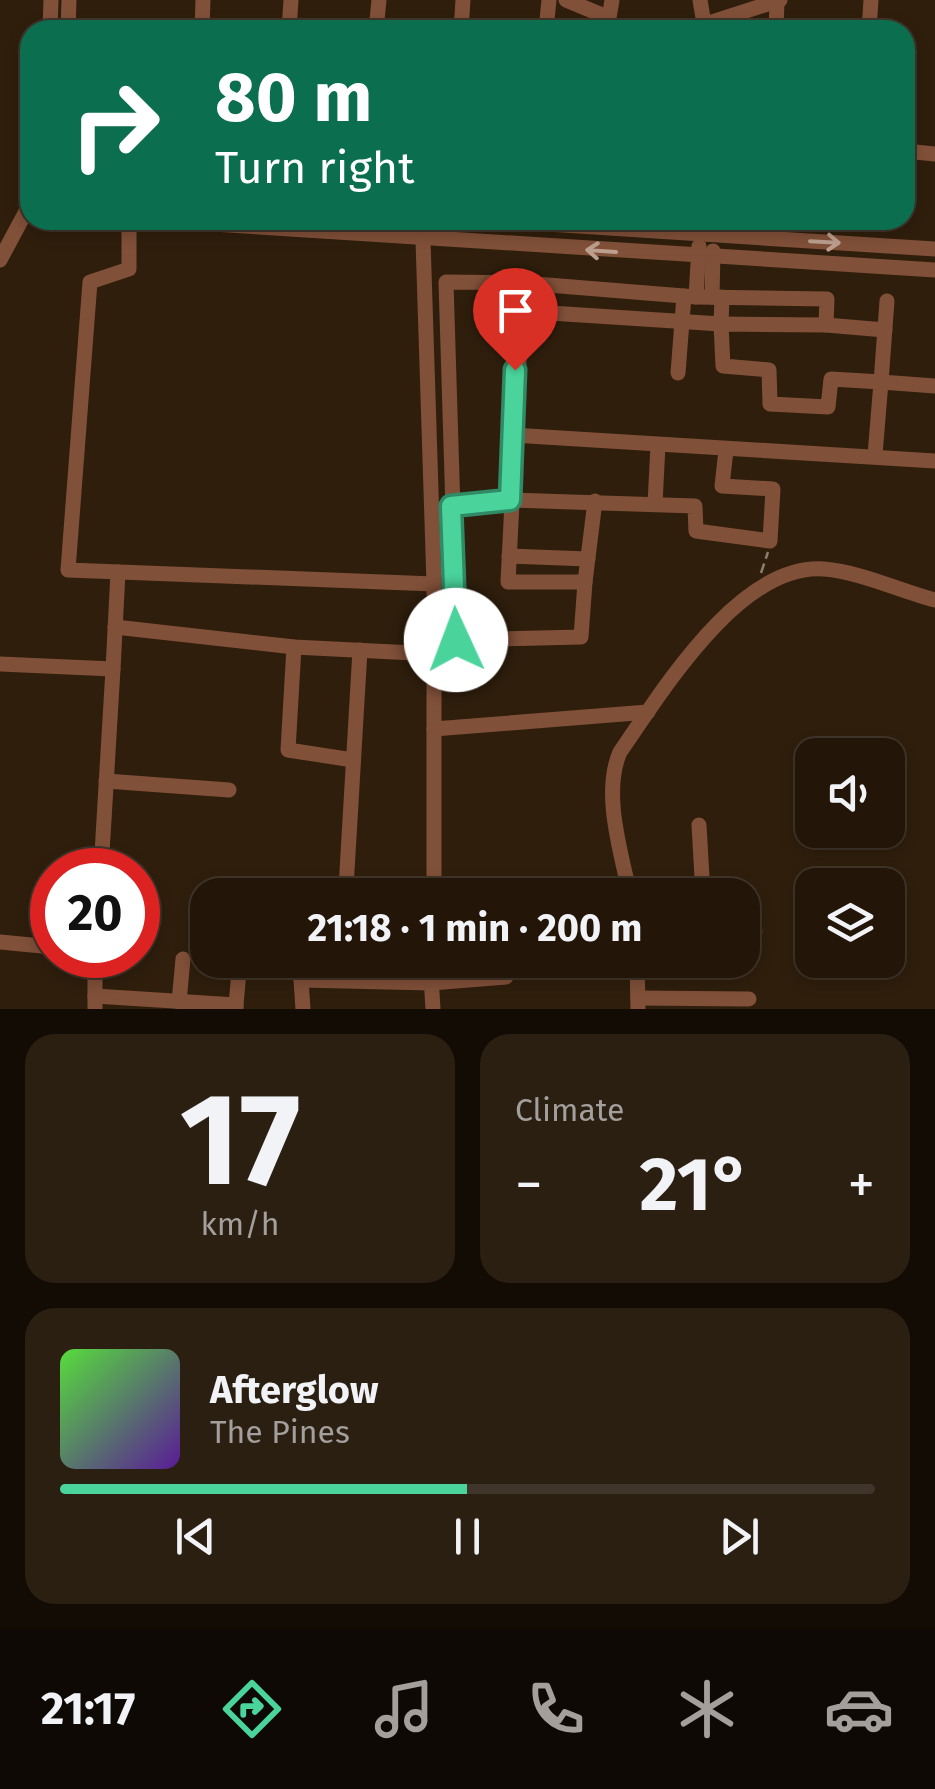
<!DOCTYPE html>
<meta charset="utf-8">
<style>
:root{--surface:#231609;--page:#2b1f12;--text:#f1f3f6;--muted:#a39f9c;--line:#40352a;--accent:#4ad49c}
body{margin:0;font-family:"Fira Sans",sans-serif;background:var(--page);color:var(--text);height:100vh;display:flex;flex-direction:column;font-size:38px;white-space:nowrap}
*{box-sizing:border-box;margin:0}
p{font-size:32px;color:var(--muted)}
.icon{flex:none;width:55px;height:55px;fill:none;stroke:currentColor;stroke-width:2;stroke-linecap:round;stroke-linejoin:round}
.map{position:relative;height:1009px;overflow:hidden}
.details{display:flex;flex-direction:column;gap:25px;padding:25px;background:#130c05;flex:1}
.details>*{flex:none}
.top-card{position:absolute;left:20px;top:20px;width:895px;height:210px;border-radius:30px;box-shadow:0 5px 15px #0003,0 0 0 2px var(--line);background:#0b6e4f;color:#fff;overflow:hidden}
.controls{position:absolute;left:795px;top:738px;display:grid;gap:20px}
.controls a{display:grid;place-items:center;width:110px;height:110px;border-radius:20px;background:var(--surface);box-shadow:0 5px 15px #0003,0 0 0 2px var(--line);font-size:50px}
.speed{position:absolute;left:30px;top:848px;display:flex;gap:20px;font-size:50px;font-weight:700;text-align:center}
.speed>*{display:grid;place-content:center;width:130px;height:130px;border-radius:50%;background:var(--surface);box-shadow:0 5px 15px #0003,0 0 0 2px var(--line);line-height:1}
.speed .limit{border:15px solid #d22;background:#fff;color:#111}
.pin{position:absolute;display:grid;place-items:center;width:85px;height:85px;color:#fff;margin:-102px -42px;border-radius:50% 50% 50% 0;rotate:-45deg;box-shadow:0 0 10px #0007}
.pin .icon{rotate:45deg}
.me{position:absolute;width:110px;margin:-55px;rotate:358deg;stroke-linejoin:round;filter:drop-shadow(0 0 8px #0008)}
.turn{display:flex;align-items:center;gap:35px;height:210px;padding:0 30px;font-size:45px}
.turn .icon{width:130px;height:130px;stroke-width:2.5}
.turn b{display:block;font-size:70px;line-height:85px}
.big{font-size:75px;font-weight:700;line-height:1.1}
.details .tile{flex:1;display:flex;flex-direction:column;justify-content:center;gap:15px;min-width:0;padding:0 35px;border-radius:30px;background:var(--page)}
.details .dial{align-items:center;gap:0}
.dial b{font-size:130px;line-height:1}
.song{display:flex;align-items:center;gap:30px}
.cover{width:120px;height:120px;border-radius:15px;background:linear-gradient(135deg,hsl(110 70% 55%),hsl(270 70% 35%))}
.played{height:10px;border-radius:5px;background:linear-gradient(90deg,var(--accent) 50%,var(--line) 50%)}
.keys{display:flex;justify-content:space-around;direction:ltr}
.heat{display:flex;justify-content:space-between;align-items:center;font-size:55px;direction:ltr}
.details .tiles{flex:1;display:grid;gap:25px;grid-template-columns:1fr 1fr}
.tile:last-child{grid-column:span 2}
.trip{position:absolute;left:190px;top:878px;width:570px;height:100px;border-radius:30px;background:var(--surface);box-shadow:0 5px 15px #0003,0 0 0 2px var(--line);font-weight:700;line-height:100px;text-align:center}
.tabs{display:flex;height:160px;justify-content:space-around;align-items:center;background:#0e0904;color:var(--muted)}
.tabs .icon{width:70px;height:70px}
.tabs .current{color:var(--accent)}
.tabs b{font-size:45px;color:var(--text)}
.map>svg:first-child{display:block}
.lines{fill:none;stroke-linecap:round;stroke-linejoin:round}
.path{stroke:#8b7c6d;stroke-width:2.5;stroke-dasharray:10 5;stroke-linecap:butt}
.minor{stroke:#815039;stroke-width:15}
.oneway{stroke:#bc9f8e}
.route-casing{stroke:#308a65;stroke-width:25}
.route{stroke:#4ad49c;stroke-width:18}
</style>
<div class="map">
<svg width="935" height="1009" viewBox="0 0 935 1009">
<rect width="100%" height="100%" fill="#2f1e0c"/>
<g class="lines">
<!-- path -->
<path class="path" d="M761 573 768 552"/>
<!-- minor -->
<g class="minor">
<path d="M566 0 607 17"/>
<path d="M700 0 705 30"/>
<path d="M706 24 780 0"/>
<path d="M50 30 51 0"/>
<path d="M68 30 69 0"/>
<path d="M202 30 203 0"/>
<path d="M289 30 291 0"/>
<path d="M376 30 379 0"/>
<path d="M461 30 463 0"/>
<path d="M546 30 549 0"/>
<path d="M607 30 612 0"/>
<path d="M776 30 777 1"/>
<path d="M869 30 871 0"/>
<path d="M905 151 935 154"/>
<path d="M129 220V269L90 282 68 570 434 584"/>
<path d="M150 220 935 270"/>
<path d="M483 220 935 249"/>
<path d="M423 240 434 584V895"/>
<path d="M0 260 30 204"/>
<path d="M523 283 446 282 457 640 581 637 585 582"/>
<path d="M696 297 699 246"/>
<path d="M712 297 713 251"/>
<path d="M887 301 881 382 935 386"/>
<path d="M519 311 721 324 722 297"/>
<path d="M826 325 721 324 723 366 769 370 770 404 828 407 831 379 881 382 875 455"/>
<path d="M678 373 684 296"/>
<path d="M512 435 935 461"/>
<path d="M595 501 585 582H508L523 283 696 297 827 299 826 325 885 330"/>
<path d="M655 504 658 445"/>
<path d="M451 506 510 500 695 506 696 531 770 541 773 489 722 486 726 450"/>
<path d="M509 556 588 559"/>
<path d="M115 627 294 647 434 654"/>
<path d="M294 647 288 750 353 760"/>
<path d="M0 664 113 669 101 870"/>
<path d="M113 669 118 572"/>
<path d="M434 729 648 712"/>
<path d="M106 781 229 790"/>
<path d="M699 825 703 895"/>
<path d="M346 888 360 650"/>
<path d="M245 895 246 884"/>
<path d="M306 895V889L346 888 403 895"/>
<path d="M630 895C621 852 602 793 620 752 662 692 739 563 824 569 861 572 900 591 935 600"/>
<path d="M742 931H755"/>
<path d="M0 942 52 947"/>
<path d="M302 960 301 980 431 983 506 977"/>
<path d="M430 960 433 1009"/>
<path d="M637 960 638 1009"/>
<path d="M301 980 303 1009"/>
<path d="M95 996 236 1005V1009"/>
<path d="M638 998 749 999"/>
<path d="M179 1002 183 959"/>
<path d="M236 1005 240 960"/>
<path d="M95 1009V955"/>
</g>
</g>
<!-- one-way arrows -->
<defs><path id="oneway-shaft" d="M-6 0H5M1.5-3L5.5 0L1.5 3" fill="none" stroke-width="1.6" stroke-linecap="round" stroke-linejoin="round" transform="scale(2.5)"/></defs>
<g class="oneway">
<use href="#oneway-shaft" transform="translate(825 242) rotate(3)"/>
<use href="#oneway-shaft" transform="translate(601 251) rotate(-176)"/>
</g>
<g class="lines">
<defs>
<path id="route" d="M456 640 451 506 510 500 515 370"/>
</defs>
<!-- route casing -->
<use href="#route" class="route-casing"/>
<!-- route -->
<use href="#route" class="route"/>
</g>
</svg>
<div class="controls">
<a><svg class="icon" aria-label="sound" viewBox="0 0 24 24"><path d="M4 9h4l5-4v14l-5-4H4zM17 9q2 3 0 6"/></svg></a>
<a><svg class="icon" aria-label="layers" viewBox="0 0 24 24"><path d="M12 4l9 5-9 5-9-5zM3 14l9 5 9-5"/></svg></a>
</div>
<div class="speed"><div class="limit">20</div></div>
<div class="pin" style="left:515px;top:370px;background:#d93025"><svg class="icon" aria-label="arrive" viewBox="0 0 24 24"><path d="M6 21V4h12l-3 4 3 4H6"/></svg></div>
<svg class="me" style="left:456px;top:640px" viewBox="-20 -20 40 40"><circle r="19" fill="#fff"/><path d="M0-13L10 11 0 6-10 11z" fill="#4ad49c"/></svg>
<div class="trip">21:18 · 1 min · 200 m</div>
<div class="top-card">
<div class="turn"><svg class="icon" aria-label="right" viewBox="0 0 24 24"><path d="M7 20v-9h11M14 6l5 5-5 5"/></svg><div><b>80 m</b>Turn right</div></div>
</div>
</div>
<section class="details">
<div class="tiles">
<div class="tile dial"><b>17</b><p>km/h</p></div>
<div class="tile"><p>Climate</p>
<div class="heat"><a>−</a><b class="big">21°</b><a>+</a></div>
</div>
<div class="tile">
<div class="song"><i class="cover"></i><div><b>Afterglow</b><p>The Pines</p></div></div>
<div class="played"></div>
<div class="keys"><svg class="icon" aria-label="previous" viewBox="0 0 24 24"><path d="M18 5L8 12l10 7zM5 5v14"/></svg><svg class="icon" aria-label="pause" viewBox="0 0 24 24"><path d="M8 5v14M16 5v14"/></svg><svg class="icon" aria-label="next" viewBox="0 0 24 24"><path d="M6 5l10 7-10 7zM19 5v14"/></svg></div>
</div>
</div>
</section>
<nav class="tabs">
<b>21:17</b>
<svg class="icon current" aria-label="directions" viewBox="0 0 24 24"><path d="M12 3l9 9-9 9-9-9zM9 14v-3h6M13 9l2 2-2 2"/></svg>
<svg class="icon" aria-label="music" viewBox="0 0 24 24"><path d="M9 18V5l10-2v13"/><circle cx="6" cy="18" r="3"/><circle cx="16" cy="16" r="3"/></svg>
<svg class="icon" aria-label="phone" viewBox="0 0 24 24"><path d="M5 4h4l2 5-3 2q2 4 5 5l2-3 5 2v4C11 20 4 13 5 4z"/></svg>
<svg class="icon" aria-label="climate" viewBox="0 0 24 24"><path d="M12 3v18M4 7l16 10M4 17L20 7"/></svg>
<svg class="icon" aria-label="car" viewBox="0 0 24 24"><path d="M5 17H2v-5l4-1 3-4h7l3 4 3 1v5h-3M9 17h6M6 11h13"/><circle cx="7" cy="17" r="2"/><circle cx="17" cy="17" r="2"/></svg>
</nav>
